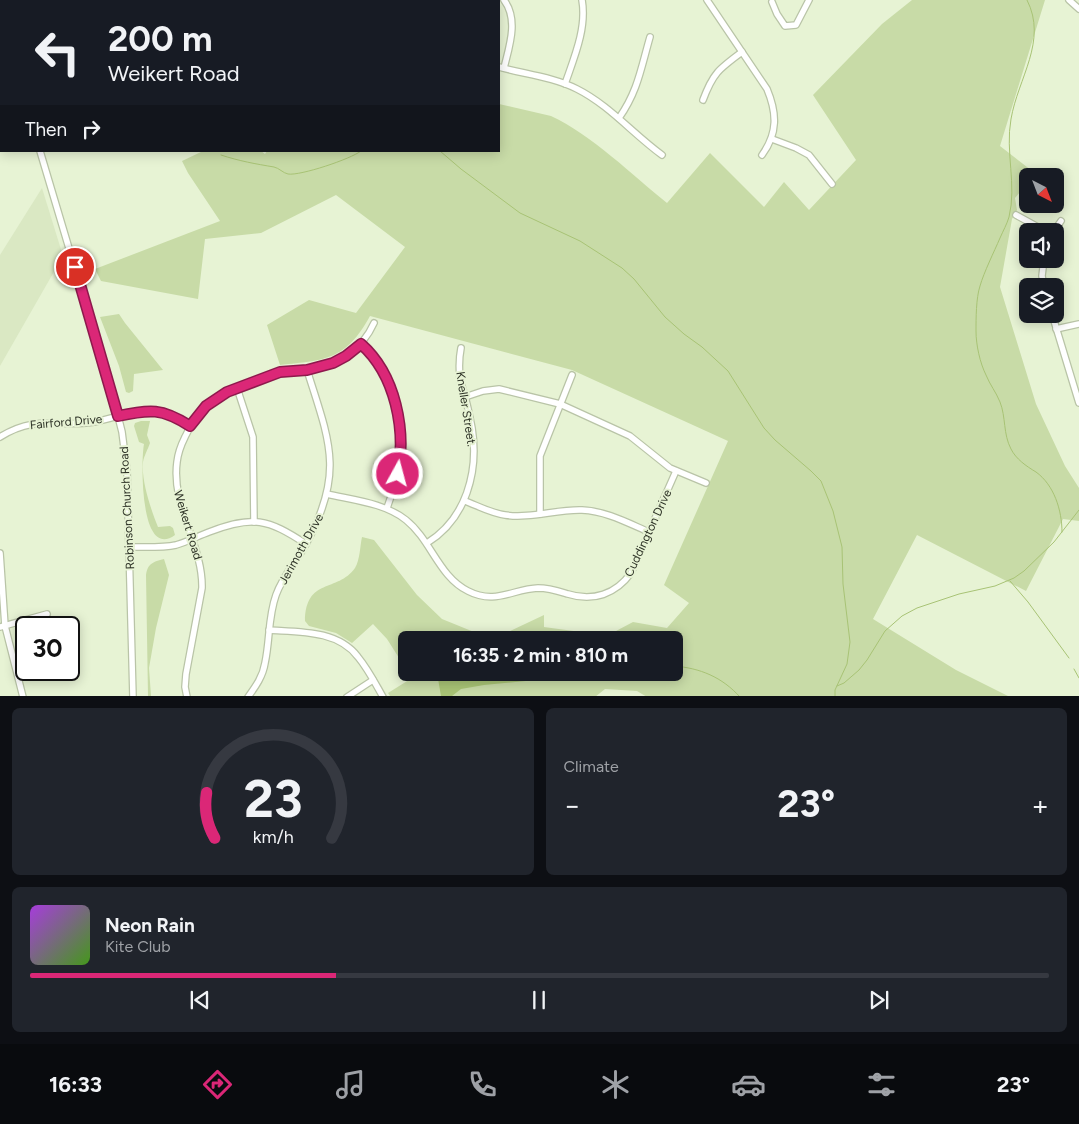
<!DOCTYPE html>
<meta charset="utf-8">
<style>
:root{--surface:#171b24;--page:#20242c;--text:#f1f3f6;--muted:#9ea1a6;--line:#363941;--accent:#db2777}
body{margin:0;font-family:Figtree,sans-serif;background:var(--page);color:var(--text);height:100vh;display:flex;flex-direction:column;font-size:19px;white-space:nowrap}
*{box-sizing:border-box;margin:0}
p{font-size:16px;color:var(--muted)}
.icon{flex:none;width:28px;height:28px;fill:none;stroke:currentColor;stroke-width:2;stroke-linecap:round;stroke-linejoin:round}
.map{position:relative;height:696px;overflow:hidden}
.drawer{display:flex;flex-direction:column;gap:12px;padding:12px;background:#0d0f14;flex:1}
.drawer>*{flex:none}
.banner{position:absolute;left:0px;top:0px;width:500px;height:152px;box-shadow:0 2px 12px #0003;background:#171b24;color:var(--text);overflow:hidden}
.needle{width:32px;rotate:138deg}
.controls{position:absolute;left:1019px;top:168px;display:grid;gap:10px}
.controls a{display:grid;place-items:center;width:45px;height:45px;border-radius:8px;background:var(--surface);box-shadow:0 2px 12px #0003;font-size:25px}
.speed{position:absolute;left:15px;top:616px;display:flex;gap:10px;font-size:25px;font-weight:700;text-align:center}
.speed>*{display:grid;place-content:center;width:65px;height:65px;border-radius:50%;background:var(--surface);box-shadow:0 2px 12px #0003;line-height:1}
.speed .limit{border:2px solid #111;border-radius:8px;background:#fff;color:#111}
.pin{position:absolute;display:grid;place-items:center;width:42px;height:42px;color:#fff;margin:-21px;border:2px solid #fff;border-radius:50%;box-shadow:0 1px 5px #0007}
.me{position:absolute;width:55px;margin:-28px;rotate:7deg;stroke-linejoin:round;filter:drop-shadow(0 0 4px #0008)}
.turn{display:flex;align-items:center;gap:18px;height:105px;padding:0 25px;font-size:22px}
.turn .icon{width:65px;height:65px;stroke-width:2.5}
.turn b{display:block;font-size:35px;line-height:42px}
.then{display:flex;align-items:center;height:48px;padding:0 25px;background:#0003;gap:10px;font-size:19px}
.big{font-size:38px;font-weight:700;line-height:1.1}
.drawer .widget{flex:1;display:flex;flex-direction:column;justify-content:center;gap:8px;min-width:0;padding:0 18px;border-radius:8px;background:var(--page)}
.drawer .dial{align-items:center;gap:0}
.dial svg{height:130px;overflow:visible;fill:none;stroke:var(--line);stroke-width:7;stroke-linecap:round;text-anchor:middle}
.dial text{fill:var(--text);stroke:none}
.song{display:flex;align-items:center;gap:15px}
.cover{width:60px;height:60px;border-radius:8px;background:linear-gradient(135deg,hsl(280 70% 55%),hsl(100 70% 35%))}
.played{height:5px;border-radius:2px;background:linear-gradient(90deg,var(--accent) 30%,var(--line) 30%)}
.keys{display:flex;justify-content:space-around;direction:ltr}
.heat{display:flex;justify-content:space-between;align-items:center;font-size:28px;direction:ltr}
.drawer .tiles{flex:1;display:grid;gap:12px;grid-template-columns:1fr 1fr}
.widget:last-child{grid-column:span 2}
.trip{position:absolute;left:398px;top:631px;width:285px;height:50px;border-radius:8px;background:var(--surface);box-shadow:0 2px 12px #0003;font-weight:700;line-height:50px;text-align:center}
.menu{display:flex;height:80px;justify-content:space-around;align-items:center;background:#090b0e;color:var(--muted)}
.menu .icon{width:35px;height:35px}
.menu .on{color:var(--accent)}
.menu b{font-size:22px;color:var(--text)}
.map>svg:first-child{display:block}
.built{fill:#dae8c3}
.green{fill:#c8dba7}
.water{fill:#a8c375}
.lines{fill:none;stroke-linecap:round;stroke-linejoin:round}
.stream{stroke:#a8c375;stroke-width:1}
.minor-casing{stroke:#b9c4a7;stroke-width:8}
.minor{stroke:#fff;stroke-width:5.5}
.route-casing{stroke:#8e194d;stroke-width:12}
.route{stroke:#db2777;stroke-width:9}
.labels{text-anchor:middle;stroke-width:4;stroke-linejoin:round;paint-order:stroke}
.street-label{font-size:12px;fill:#2d3226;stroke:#e7f3d4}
</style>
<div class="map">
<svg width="1079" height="697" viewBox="0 0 1079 697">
<rect width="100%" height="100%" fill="#e7f3d4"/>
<!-- built -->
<path class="built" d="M42 188 63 256 0 366V255Z"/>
<!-- green -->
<g class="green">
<path d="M284 0H461L462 1H284Z"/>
<path d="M912 0H1045L1000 146 1036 174 1034 176H1028L1027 184 1015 198 1017 210 1012 219 1000 287 1036 404 1065 466 1079 488V521L1063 519 1026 591 917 535 873 619 956 670 1008 696 647 697 637 691 605 689 595 697 390 696 388 693 412 678 408 673 674 672V640H406V669L387 639 373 624 352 643 336 633 309 626 305 621C306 577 337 593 355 568 360 560 360 546 362 537L374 540 417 595 442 619 474 632 504 634 544 615V627L581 632 616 631 633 622 667 628 689 603 664 585 728 441 572 370 370 316C346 360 326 360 280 365L267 325 309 300 356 313 405 247 336 195 261 233 205 239 198 299 101 281 95 269 220 221 188 173 182 161 203 151H261L265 154 267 151H499V104L551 116C592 135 632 175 667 203L710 153 764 207 784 182 809 210 856 160 813 95 882 24Z"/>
<path d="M119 314 125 323 163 370 134 374 133 391 129 393 126 392 119 366 100 317Z"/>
<path d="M141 421H150L147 435 150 443C148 449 144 456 143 462 141 480 151 510 158 527L170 526 173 528 175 535C139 561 141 459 144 444L139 442 134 426 135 423Z"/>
<path d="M164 559 169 575 156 628 149 668 151 696H148L146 575C148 563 153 562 164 559Z"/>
</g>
<!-- water -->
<g class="water">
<path d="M565 633 578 637 582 640H533Z"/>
<path d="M437 673V672L584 673 578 678 573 679 536 680 484 685 461 689 452 696H441Z"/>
</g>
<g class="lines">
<!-- stream -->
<g class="stream">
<path d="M342 0V1"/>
<path d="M1027 0C1048 41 1018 78 1011 119 1005 152 1017 185 1009 217 1007 224 1003 231 1000 238 994 252 984 272 980 286 976 298 976 319 976 331 976 345 980 363 986 375 990 385 996 392 1000 402 1006 417 1003 434 1011 449 1016 459 1026 466 1036 472 1054 485 1062 510 1062 532"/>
<path d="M212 151H213"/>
<path d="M440 151 461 169 520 213 580 241 622 268 634 279 665 317 684 334 702 347 728 371 764 428 775 440 811 471 821 481 833 511 842 547 843 584 850 642 847 664 835 690V697"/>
<path d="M221 155C239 161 256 164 274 167 279 168 283 173 288 174 300 176 351 159 361 151"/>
<path d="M1010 581 1028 602 1069 658"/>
<path d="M674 666C700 668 722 677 740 697"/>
<path d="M1074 669 1079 678"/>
<path d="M837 686 844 683 859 670 867 660 885 631 902 616 917 608 959 594 995 586 1014 578 1024 571 1054 542 1079 510"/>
</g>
<defs>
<g id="minor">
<path d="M1 0V4"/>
<path d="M215 0V1"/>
<path d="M278 0V1"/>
<path d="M707 0 767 89C777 113 778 133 762 155"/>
<path d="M1069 0 1079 9"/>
<path d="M266 1 273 0"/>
<path d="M772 2 777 14 785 26 796 25 809 0"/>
<path d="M499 67C524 74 553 77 577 89 609 105 633 134 662 155"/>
<path d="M504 68C509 47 519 20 504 0"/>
<path d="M565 84C574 58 587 28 582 0"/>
<path d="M703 100C713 73 719 69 742 52"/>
<path d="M619 118C638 91 641 68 650 37"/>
<path d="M772 139 796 148 809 155 832 184"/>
<path d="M40 151 113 396 122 432 127 471 133 697"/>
<path d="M1016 215 1045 231"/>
<path d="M1054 231 1061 221"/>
<path d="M1044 259 1042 276 1044 286"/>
<path d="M1052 314 1079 403"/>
<path d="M1056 329 1079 324"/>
<path d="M361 344C392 371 406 423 400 464 397 479 392 494 387 508"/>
<path d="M237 388 253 437 254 522"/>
<path d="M465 397 483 391 499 389 560 404 630 436 670 468 706 483"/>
<path d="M0 437C37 414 57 428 94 422 115 418 136 409 158 412 170 413 180 420 190 426"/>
<path d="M327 494C353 500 385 503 406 520 431 540 439 577 468 591 495 605 513 589 538 588 549 588 558 591 568 594 593 602 616 594 631 573L676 471"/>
<path d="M465 501C478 506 491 513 505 515 530 519 557 509 582 510 606 511 628 523 649 532"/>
<path d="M540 514V456L572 375"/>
<path d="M427 543C466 519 479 472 472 428 470 418 468 407 465 397 464 391 461 385 460 379 459 369 459 358 461 348"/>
<path d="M130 547C145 547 162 548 176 545 187 542 198 536 209 532 253 515 268 519 306 544"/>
<path d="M0 553 5 626 23 697"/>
<path d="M0 627 47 614"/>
<path d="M269 630C299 632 338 630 358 657 368 669 375 683 383 697"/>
<path d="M187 697 185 687 186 674 202 588C203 545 171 507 177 462 178 453 181 445 185 437 198 407 220 394 250 383 259 379 268 375 278 373 288 370 299 371 309 369 338 365 362 350 374 323"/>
<path d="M248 697C256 686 263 676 265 663 270 640 268 617 276 595 283 575 298 560 307 542 345 472 329 440 307 370"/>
<path d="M347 697 373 680"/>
</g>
</defs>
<!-- minor casing -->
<use href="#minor" class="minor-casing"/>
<!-- minor -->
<use href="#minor" class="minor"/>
</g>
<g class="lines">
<defs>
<path id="route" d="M75 267 118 416C150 409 162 408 190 426L206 406 227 392 280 372 307 370 333 363 346 356 361 344C396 375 406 430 398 474"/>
</defs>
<!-- route casing -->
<use href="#route" class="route-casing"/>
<!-- route -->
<use href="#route" class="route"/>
</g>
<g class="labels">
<!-- street labels -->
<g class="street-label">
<text transform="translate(466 409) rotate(81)" y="4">Kneller Street.</text>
<text transform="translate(66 422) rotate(-5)" y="4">Fairford Drive</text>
<text transform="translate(127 508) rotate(-93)" y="4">Robinson Church Road</text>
<text transform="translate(188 525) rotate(73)" y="4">Weikert Road</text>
<text transform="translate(648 533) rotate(-65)" y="4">Cuddington Drive</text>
<text transform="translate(301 549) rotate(-61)" y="4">Jerimoth Drive</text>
</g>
</g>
</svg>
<div class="controls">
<a><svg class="needle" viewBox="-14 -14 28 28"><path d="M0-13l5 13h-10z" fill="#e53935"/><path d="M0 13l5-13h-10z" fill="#9ea1a6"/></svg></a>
<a><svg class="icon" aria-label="sound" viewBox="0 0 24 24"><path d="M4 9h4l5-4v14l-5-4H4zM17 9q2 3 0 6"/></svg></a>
<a><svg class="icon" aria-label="layers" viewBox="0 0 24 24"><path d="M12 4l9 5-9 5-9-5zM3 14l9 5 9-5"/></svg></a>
</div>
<div class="speed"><div class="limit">30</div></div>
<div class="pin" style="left:75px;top:267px;background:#d93025"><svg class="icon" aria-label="arrive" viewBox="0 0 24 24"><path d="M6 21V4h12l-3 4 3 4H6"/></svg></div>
<svg class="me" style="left:398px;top:474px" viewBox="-20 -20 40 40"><circle r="17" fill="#db2777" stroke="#fff" stroke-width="3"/><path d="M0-11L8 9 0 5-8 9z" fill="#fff"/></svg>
<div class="trip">16:35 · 2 min · 810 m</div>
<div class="banner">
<div class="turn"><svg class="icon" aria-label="left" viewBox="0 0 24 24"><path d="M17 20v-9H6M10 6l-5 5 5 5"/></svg><div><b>200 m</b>Weikert Road</div></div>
<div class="then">Then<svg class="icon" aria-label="right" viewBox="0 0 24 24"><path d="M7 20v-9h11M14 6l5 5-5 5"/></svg></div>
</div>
</div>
<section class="drawer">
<div class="tiles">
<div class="widget dial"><svg viewBox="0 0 100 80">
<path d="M14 69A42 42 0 1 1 86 69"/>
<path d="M14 69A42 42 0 0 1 9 41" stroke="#db2777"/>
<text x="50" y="56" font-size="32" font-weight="700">23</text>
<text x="50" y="72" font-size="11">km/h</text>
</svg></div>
<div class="widget"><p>Climate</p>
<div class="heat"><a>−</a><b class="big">23°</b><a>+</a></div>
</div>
<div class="widget">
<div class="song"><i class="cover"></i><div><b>Neon Rain</b><p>Kite Club</p></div></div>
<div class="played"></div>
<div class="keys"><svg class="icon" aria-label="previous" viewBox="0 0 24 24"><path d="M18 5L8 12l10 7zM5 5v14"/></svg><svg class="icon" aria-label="pause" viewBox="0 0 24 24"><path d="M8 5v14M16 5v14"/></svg><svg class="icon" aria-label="next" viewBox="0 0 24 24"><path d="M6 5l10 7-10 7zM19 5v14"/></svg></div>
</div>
</div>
</section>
<nav class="menu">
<b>16:33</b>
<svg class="icon on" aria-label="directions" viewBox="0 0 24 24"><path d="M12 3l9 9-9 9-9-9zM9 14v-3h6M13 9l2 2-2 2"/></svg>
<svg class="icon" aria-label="music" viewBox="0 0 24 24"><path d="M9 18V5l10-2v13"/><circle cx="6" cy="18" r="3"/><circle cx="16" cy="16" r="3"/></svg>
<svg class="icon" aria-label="phone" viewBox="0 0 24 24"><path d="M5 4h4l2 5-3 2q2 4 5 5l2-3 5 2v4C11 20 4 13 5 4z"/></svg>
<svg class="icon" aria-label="climate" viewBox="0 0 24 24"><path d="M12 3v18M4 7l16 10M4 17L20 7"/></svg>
<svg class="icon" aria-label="car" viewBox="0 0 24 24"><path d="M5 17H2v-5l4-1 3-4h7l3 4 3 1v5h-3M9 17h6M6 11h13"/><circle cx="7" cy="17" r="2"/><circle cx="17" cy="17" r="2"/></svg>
<svg class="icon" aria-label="filters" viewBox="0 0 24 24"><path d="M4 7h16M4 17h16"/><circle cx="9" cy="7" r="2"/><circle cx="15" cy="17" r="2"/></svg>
<b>23°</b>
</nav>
